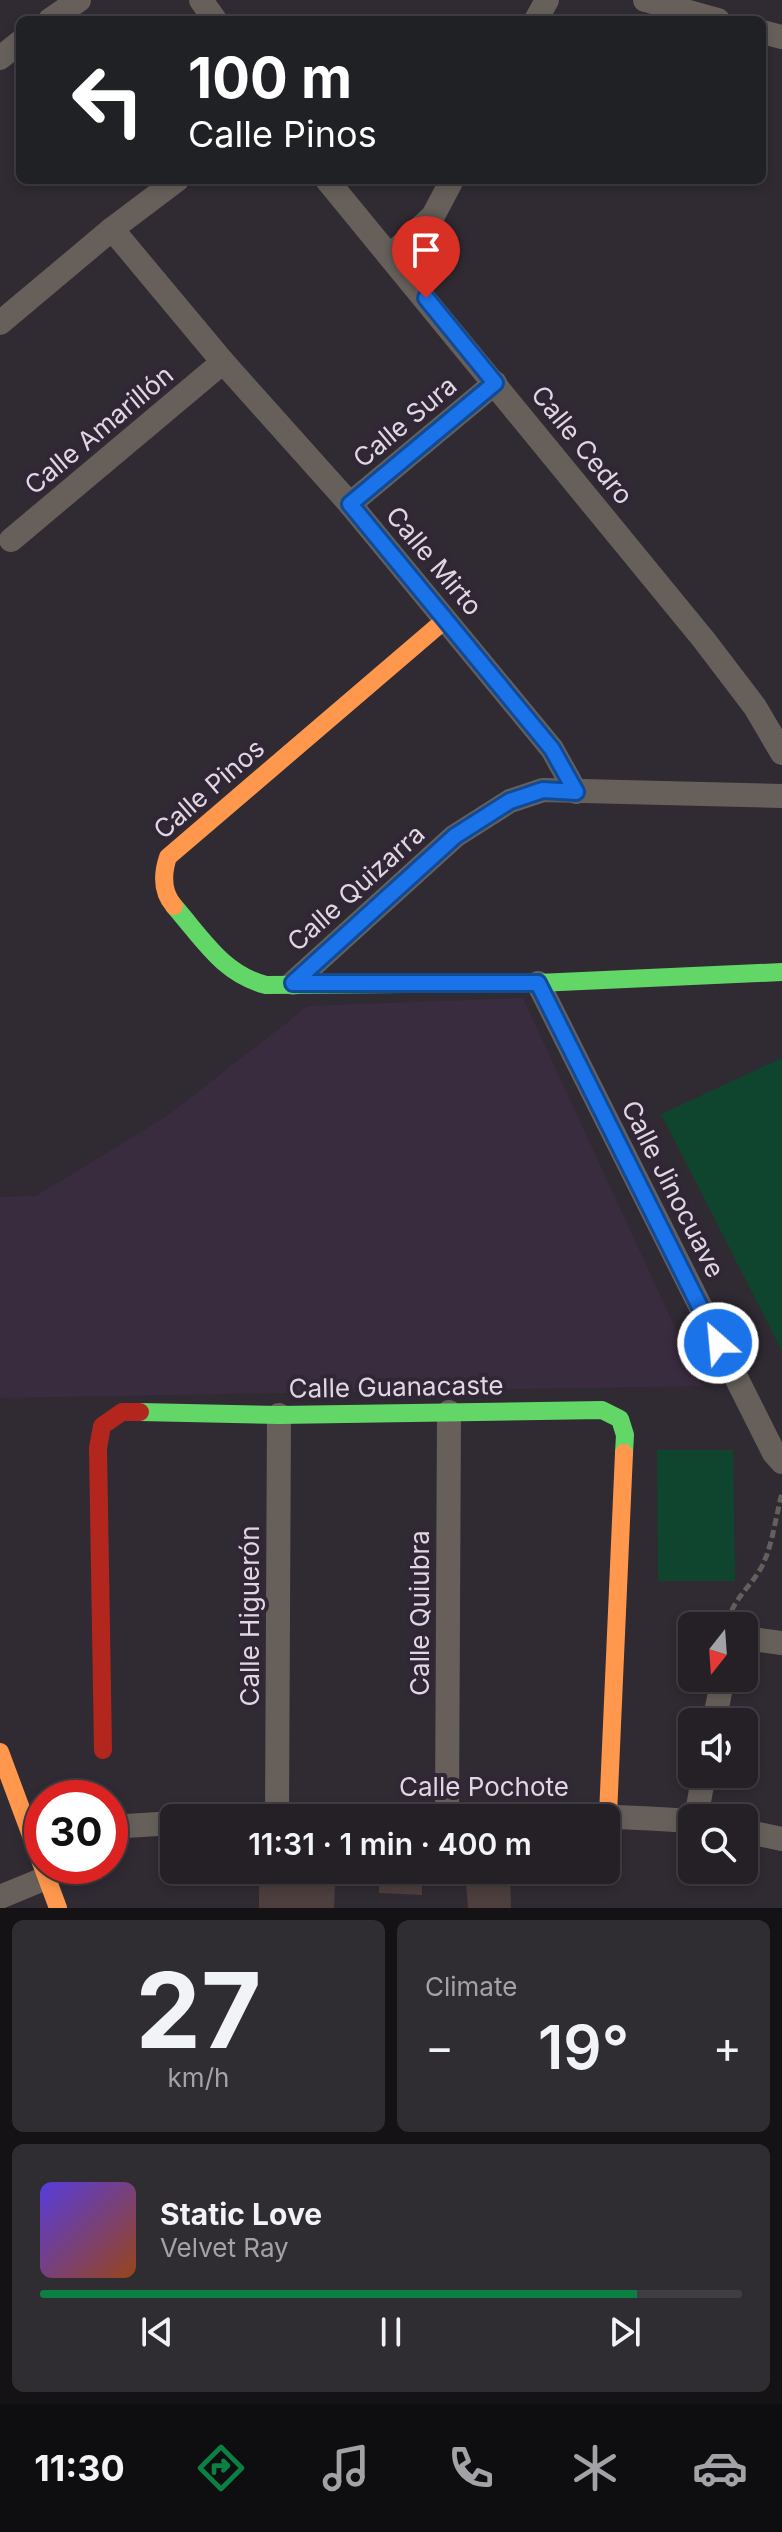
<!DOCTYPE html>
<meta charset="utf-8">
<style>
:root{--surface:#242026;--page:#302d32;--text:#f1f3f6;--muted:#a3a3a7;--line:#413e43;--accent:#0b8043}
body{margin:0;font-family:Inter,sans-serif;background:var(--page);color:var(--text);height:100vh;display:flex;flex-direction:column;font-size:30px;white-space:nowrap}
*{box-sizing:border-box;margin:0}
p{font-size:26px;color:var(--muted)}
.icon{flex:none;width:44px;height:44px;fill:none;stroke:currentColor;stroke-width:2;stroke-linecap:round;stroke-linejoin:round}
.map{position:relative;height:1908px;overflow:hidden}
.side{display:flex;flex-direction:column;gap:12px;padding:12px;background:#141215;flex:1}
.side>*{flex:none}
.hud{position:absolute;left:16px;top:16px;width:750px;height:168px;border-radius:12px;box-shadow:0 4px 12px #0003,0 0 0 2px var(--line);background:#202124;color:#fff;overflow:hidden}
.needle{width:52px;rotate:197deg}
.fabs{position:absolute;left:678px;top:1612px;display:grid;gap:16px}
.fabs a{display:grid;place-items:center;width:80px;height:80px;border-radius:12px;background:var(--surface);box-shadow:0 4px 12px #0003,0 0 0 2px var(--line);font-size:40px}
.speed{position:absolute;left:24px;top:1780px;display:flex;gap:16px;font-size:40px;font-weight:700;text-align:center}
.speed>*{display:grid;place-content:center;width:104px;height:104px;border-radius:50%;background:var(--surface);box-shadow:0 4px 12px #0003,0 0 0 2px var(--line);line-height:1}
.speed .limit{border:12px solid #d22;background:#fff;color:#111}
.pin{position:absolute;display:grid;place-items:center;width:68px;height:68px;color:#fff;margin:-82px -34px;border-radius:50% 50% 50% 0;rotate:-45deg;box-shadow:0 0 8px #0007}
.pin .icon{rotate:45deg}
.me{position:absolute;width:88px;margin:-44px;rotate:333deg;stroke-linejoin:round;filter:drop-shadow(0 0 6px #0008)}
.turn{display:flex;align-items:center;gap:28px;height:168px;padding:0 40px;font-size:36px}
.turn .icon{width:104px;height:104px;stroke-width:2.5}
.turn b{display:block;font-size:56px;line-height:68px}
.big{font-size:60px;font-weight:600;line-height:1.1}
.side .widget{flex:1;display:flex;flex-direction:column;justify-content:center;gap:12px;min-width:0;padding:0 28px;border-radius:12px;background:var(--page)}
.side .dial{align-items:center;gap:0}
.dial b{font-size:104px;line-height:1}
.song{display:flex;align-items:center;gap:24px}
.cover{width:96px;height:96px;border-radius:12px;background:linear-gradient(135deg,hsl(250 70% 55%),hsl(20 70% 35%))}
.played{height:8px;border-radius:4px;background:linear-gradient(90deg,var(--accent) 85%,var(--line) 85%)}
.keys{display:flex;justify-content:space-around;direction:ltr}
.heat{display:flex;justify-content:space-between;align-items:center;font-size:44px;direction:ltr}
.side .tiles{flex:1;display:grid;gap:12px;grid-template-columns:1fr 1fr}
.widget:last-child{grid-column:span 2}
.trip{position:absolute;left:160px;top:1804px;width:460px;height:80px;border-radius:12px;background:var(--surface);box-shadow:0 4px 12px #0003,0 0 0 2px var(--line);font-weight:600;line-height:80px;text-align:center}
.tab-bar{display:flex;height:128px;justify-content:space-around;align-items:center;background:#0e0d0f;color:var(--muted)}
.tab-bar .icon{width:56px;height:56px}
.tab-bar .active{color:var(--accent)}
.tab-bar b{font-size:36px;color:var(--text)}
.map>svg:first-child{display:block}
.built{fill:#3a2c3f}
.green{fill:#0f452f}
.building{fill:#4c3f3d}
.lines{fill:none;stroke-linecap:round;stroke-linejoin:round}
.path{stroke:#645e5d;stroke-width:5;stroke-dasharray:8 4;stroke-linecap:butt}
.street{stroke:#67605a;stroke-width:24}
.fast{stroke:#63d668;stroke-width:18}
.slow{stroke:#ff974d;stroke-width:18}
.jam{stroke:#b3261e;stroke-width:18}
.route-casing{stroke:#114b97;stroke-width:20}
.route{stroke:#1a73e8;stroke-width:14}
.labels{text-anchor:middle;stroke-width:8;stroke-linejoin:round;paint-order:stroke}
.street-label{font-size:26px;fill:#dfd7e1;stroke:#312635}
</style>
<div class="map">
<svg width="782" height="1908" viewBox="0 0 782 1908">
<rect width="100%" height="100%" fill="#302a32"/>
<!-- built -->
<path class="built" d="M523 998 702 1386 0 1398V1197L36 1196 167 1116 308 1006Z"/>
<!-- green -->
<g class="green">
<path d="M782 1058V1351L661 1114Z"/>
<path d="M657 1450H733L735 1581H658Z"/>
</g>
<!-- building -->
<g class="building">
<path d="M379 1870H422V1895L379 1893Z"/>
<path d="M465 1870H510L511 1908H468Z"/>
<path d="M259 1884 335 1885 334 1908H259Z"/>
</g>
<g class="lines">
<!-- path -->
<path class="path" d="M728 1622C733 1597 754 1585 764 1562 773 1541 776 1516 782 1493"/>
<!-- street -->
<g class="street">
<path d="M201 0 215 20"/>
<path d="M645 0 718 20"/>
<path d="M50 20 79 0"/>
<path d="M536 20 547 0"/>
<path d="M762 32 782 37"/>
<path d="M0 58 20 42"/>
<path d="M327 180 704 640 755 707 782 753"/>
<path d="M112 229 223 362 350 504 552 749 576 792"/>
<path d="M391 255 433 216 452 180"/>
<path d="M0 323 112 229 177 180"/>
<path d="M350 504 495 383"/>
<path d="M11 540 223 362"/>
<path d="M293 983 455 836 510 801 543 790 782 796"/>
<path d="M538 983 774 1453 782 1462"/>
<path d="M744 1642 752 1639 782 1643"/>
<path d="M714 1722 723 1678"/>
<path d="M447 1814 449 1412"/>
<path d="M277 1818C415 1815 554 1811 692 1821"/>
<path d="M277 1818 279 1415"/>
<path d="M696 1818 704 1774"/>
<path d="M110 1827 174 1823"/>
<path d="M744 1831 782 1839"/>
<path d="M0 1897 46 1878"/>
</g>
<!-- fast -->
<g class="fast">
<path d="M174 906C203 939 223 974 266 985L538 983 782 972"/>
<path d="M140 1412 279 1415 602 1410 620 1419 625 1435 624 1453"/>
</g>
<!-- slow -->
<g class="slow">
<path d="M174 906C162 892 162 875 168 857L446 619"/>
<path d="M0 1752 58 1908"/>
<path d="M608 1815 624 1453"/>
</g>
<!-- jam -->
<path class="jam" d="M103 1750 98 1448 102 1426 122 1412H140"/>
</g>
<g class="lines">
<defs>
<path id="route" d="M426 298 495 383 350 504 552 749 576 792 543 790 510 801 455 836 293 983H538L718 1343"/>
</defs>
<!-- route casing -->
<use href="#route" class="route-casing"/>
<!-- route -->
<use href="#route" class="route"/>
</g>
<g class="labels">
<!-- street labels -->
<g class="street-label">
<text transform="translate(405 422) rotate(-40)" y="9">Calle Sura</text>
<text transform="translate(99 430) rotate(-40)" y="9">Calle Amarillón</text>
<text transform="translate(582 445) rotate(51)" y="9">Calle Cedro</text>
<text transform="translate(434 561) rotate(50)" y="9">Calle Mirto</text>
<text transform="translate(209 789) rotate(-41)" y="9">Calle Pinos</text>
<text transform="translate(356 888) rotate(-42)" y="9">Calle Quizarra</text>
<text transform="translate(673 1189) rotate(63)" y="9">Calle Jinocuave</text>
<text transform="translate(396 1387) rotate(-1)" y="9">Calle Guanacaste</text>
<text transform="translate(420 1613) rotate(-90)" y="9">Calle Quiubra</text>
<text transform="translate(250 1616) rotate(-90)" y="9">Calle Higuerón</text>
<text x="484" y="1796">Calle Pochote</text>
</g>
</g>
</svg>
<div class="fabs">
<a><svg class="needle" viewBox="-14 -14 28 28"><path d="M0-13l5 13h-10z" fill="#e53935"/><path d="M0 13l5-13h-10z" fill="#a3a3a7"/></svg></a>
<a><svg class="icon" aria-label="sound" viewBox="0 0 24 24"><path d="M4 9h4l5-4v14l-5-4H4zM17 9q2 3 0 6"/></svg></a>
<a><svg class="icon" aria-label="search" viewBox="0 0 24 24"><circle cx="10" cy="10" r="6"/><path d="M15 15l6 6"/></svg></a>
</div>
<div class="speed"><div class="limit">30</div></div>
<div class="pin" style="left:426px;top:298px;background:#d93025"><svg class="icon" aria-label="arrive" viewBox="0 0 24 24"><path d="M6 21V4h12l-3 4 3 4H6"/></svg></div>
<svg class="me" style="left:718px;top:1343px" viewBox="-20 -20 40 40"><circle r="17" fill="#1a73e8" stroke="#fff" stroke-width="3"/><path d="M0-11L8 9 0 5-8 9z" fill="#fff"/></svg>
<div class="trip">11:31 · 1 min · 400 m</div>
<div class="hud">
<div class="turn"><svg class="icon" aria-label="left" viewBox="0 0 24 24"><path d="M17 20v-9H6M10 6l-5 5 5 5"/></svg><div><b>100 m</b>Calle Pinos</div></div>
</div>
</div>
<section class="side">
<div class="tiles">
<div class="widget dial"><b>27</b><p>km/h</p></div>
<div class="widget"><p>Climate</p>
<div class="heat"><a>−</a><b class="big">19°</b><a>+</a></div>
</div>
<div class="widget">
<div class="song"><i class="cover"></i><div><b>Static Love</b><p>Velvet Ray</p></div></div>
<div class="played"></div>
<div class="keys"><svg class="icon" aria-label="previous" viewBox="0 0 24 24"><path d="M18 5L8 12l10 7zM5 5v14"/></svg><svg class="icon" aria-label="pause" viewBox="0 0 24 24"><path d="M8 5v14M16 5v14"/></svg><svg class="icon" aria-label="next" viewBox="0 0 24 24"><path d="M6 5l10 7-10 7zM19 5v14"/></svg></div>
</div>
</div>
</section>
<nav class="tab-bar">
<b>11:30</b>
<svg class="icon active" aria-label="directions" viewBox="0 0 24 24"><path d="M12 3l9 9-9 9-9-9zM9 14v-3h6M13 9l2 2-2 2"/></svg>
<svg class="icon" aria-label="music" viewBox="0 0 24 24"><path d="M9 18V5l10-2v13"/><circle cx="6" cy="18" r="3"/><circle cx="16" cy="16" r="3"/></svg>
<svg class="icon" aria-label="phone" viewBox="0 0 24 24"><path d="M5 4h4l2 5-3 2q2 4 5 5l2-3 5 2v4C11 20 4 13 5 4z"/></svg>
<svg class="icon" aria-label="climate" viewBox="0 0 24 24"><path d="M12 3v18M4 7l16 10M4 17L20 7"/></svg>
<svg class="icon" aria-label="car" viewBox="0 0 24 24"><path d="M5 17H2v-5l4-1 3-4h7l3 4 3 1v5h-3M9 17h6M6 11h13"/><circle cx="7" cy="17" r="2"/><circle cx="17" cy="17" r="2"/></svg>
</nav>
